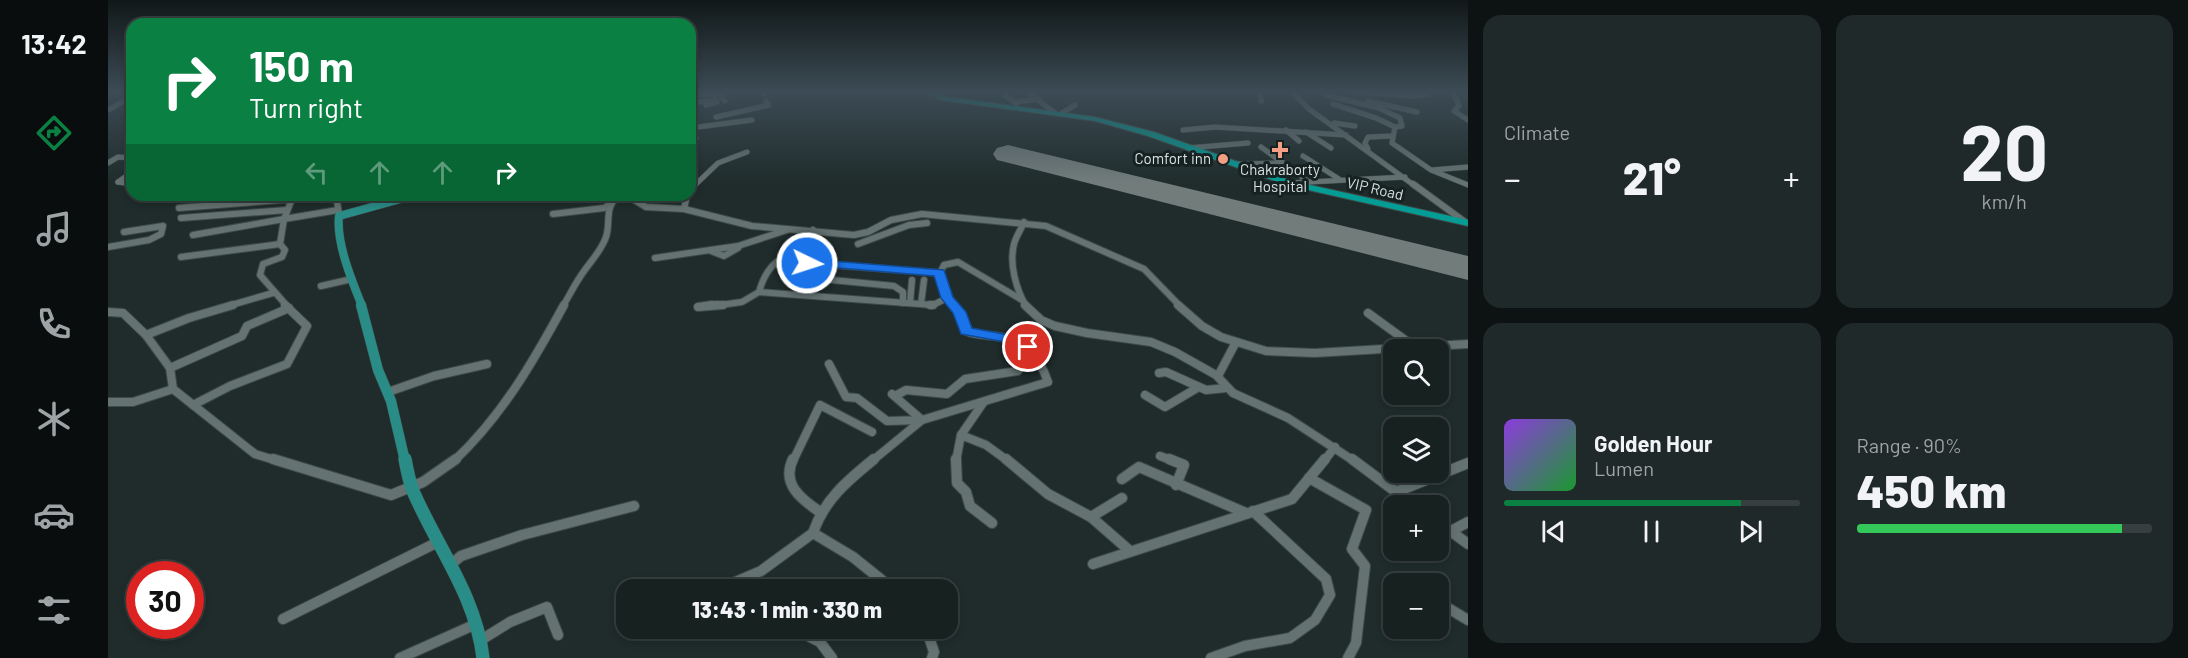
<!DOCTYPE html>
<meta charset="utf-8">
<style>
:root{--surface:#172120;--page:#202929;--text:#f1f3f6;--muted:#9ea3a5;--line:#363e3e;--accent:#0b8043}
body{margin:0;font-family:Barlow,sans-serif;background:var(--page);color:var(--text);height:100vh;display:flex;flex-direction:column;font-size:22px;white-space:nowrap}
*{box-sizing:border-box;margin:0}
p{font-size:20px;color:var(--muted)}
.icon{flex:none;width:33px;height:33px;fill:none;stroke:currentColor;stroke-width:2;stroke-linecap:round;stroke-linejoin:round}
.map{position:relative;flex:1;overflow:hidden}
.sheet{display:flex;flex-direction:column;gap:15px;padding:15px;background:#0d1212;width:720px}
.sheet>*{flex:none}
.top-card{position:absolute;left:18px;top:18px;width:570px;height:183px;border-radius:18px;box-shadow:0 3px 9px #0003,0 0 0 2px var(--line);background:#0b8043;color:#fff;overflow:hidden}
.fabs{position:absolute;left:1275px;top:339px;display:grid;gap:12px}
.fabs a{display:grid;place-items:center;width:66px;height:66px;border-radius:12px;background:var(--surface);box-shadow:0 3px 9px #0003,0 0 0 2px var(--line);font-size:30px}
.speed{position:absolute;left:18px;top:561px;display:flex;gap:12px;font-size:30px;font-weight:700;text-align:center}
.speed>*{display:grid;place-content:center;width:78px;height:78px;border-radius:50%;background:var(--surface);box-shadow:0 3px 9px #0003,0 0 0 2px var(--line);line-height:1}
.speed .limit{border:9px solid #d22;background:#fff;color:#111}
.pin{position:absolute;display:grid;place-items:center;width:51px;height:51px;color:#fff;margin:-26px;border:3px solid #fff;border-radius:50%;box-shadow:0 2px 6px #0007}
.me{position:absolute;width:66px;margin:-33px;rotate:94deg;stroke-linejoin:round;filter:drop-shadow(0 0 4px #0008)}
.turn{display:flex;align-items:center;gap:21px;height:126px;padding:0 24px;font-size:27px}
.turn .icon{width:78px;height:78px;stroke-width:2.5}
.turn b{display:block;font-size:42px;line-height:51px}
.lanes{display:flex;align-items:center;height:57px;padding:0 24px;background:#0003;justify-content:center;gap:30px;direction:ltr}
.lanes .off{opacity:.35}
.big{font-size:45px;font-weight:800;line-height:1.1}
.sheet .widget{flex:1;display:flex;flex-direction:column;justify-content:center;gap:9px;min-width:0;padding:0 21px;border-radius:18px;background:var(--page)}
.sheet .dial{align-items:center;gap:0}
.dial b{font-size:78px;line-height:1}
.song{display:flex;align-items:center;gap:18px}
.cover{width:72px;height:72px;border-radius:9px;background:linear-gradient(135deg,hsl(270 70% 55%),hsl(130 70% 35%))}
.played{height:6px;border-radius:3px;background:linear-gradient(90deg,var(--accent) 80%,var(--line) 80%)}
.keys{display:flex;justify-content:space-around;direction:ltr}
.heat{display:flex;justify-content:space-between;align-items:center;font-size:33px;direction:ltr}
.charge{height:9px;border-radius:4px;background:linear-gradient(90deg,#34c759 90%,var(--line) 0)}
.sheet .tiles{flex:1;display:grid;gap:15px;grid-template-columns:repeat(2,1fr)}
.trip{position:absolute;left:508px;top:579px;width:342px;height:60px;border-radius:18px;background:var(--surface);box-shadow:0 3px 9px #0003,0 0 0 2px var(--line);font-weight:800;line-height:60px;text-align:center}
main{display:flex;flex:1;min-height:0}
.tab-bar{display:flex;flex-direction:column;width:108px;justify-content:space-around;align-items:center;background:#090d0d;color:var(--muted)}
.tab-bar .icon{width:42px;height:42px}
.tab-bar .active{color:var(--accent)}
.tab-bar b{font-size:27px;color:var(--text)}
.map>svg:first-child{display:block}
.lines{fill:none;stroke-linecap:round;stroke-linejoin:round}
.runway{fill:#717c7b;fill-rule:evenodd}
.minor-far3-casing{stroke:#3e4948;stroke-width:6}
.minor-far2-casing{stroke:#3e4948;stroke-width:8}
.minor-far1-casing{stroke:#3e4948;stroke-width:10}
.minor-casing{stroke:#3e4948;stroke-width:12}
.major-far2-casing{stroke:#3e4948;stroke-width:9}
.major-far1-casing{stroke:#3e4948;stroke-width:11}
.major-casing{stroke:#3e4948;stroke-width:14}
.highway-casing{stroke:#3e4948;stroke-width:2}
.minor-far3{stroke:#647271;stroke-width:5}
.minor-far2{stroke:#647271;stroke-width:6}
.minor-far1{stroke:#647271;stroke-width:8}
.minor{stroke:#647271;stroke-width:10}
.major-far2{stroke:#2a8c87;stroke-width:8}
.major-far1{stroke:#2a8c87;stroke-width:10}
.major{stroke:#2a8c87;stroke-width:13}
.highway{fill:#039d96;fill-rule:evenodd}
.route{fill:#1a73e8;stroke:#114b97;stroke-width:1.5}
.poi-dot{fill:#f39f83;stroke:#162221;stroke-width:2}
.labels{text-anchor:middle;stroke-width:6;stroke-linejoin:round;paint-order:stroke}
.far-poi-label{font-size:15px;fill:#d8e1e0;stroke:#162221;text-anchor:end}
.far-street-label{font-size:15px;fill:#d8e1e0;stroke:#162221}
</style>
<main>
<nav class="tab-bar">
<b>13:42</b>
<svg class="icon active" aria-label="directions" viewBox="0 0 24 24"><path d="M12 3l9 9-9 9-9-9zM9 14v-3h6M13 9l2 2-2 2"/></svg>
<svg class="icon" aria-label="music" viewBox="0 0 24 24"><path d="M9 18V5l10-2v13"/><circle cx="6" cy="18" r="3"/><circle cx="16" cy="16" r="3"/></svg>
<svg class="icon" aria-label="phone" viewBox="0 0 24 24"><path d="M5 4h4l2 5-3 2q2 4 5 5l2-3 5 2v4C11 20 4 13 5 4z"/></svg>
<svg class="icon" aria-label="climate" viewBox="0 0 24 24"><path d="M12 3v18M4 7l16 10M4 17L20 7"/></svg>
<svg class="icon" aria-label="car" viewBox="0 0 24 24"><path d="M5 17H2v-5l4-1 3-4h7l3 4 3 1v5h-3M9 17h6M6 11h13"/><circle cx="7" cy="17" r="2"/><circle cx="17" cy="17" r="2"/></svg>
<svg class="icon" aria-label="filters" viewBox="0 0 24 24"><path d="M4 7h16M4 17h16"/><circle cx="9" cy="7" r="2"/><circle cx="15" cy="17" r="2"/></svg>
</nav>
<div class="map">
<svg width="1360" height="658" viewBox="0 0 1360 658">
<rect width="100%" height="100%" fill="#1f2c2b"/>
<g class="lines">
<!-- runway -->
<path class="runway" d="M900 145 1360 256V280L889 160 885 154 889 148Z"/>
<defs>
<g id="minor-far3">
<path d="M655 91 656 94"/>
<path d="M844 91H863"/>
<path d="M918 91 946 112"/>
<path d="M1152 91 1153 101"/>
<path d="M1183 91 1201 109 1307 186"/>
<path d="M1214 91 1218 95 1271 108 1292 118 1294 126 1287 127 1284 143 1323 170 1360 185"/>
<path d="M1240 91 1306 96 1320 94 1314 91"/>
<path d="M1345 91 1351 106 1346 111 1360 120"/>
<path d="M1357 91H1360"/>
<path d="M611 93 617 101"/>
<path d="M897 95 909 104"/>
<path d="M582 96 622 91"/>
<path d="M1260 101 1309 112"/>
<path d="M908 102 932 99"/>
<path d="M582 103 601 101"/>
<path d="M1225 104 1268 118 1287 127"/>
<path d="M598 105 609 102 603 94"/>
<path d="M0 110 18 100"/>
<path d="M954 113 967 105"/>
<path d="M608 117 661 105 658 101"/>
<path d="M1226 123 1247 126"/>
<path d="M582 128 644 120"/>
<path d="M1075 130 1107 127 1238 135"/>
<path d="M1178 130 1191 141"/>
<path d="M1198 132 1223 148"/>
<path d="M582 139 588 138"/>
<path d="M1153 147 1201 182"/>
<path d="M1080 148 1140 143"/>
<path d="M1260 149 1257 143 1260 137 1284 136"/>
<path d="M582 155 585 154"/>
<path d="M1195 156 1231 179"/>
<path d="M0 163 10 157 24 158"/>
<path d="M1129 164 1175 163"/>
<path d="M1324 170 1360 167"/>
<path d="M10 182 24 172"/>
<path d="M10 182 24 184"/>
<path d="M1182 183 1297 177"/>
<path d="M586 186 610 163 639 152"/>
</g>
<g id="minor-far2">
<path d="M1305 184 1357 222"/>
<path d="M582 189 587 184"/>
<path d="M228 195 231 214"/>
<path d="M518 195 538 207 576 209"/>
<path d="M579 195 576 209 644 226 746 235 760 232 783 220 814 214 938 226 1036 269 1072 306"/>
<path d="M184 199 199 196"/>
<path d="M71 208 184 199 176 219 230 210"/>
<path d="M445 214 496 208 501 205"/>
<path d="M73 218 179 210"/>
<path d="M916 222C913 230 908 236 906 244 901 264 908 289 918 306"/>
<path d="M85 235 176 219 172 244 177 250 174 257 155 264 152 275 179 306"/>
<path d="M750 244 801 225 819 223"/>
<path d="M0 247 41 240 53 234 55 226 16 232"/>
<path d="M603 251 616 256 630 248"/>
<path d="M73 257 172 244"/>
<path d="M547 258 630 246 679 230"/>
<path d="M693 277 786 286 795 292V303"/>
<path d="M213 286 244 279"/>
<path d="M651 292C662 252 685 260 705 230"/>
<path d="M695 294 691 284 696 265 699 263 832 273"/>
<path d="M802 303 804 280"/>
<path d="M813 304 816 280"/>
<path d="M120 306 165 293"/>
<path d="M455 306C461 296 466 286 472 277 480 264 493 252 498 237 503 222 496 209 509 197L521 198"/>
<path d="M594 306 609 304"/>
<path d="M605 306 634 302 651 292 825 305 839 298"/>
<path d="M846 306 839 298 832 273 836 265 850 262 914 300"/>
</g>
<g id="minor-far1">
<path d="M604 305 590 307 615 305"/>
<path d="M822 305H825"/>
<path d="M917 305 933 320 947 326 979 333 1043 342 1067 352 1108 375 1125 393 1180 418 1246 461"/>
<path d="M1070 305 1094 326 1113 337 1158 351 1207 353 1360 344"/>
<path d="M0 312 15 313 38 335 62 368 65 389 147 454 170 461"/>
<path d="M1260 313 1304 345"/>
<path d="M38 335 81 318 125 305"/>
<path d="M721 364 738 397 749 398 779 421 814 420 784 394"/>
<path d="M62 368 134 336 139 326 181 308"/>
<path d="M1051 373 1058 372 1098 390 1118 388"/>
<path d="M1110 376 1128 342"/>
<path d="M280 392 326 376 379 364"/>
<path d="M1037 395 1057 407 1089 388"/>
<path d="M787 396 798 390 839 394 857 379 910 371 920 347"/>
<path d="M0 402H25L65 389"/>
<path d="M85 405 122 386 179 364 199 326 177 305"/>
<path d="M853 435 878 445 900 461"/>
<path d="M1052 456 1065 461"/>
<path d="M346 461C394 416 425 362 456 305"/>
<path d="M685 461 712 405 764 432"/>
<path d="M764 461 814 420 940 382C931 355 915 339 886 336 876 335 867 335 858 331L851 312 845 305"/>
<path d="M848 461 853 435 875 403"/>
<path d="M1216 461 1227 447"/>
</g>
<g id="minor">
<path d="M165 459 283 495 315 482 348 459"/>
<path d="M685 459C673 484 693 499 712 512"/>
<path d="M766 459C739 481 716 500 705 533L745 557 786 590"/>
<path d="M848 459 849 483 858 492 862 506 884 523"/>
<path d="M898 459 940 494 983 517 1022 551"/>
<path d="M1061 459 1076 465 1068 485"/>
<path d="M1244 459 1307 506"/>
<path d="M1201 478 1258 510 1244 549 1257 566 1248 643 1240 658"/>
<path d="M1014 479 1031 467 1138 513"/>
<path d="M1288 492 1360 463"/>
<path d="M983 517 1014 498"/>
<path d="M1330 522 1360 544"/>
<path d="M1343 531 1360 522"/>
<path d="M985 564 1184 499 1217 459"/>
<path d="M342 565 353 556 414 535 526 506"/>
<path d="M640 577 649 590"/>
<path d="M556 586 625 583 653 571 705 533"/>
<path d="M1335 605 1360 620"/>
<path d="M175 619 330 542"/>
<path d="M705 628 702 637 712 642 724 658"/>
<path d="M818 628 826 652 824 658"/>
<path d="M373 640 402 622 439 607 450 635"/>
<path d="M292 658 368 624"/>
<path d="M1103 658 1137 646 1182 638 1207 620 1222 595 1218 579 1145 511"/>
</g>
<path id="major-far2" d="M254 306C244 281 228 243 231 216L307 195"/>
<path id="major-far1" d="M253 305 270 370 283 401 297 461"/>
<path id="major" d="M297 459C299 470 301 481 305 491 329 547 368 596 375 658"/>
<path id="highway" d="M818 91H826L834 96 987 117 1046 132 1184 181 1360 220V226L1178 185 1040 136 987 121 832 100Z"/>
</defs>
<!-- minor-far3 casing -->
<use href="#minor-far3" class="minor-far3-casing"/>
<!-- minor-far2 casing -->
<use href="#minor-far2" class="minor-far2-casing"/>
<!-- minor-far1 casing -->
<use href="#minor-far1" class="minor-far1-casing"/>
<!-- minor casing -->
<use href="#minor" class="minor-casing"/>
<!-- major-far2 casing -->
<use href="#major-far2" class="major-far2-casing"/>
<!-- major-far1 casing -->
<use href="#major-far1" class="major-far1-casing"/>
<!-- major casing -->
<use href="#major" class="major-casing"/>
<!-- highway casing -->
<use href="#highway" class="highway-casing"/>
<!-- minor-far3 -->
<use href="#minor-far3" class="minor-far3"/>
<!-- minor-far2 -->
<use href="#minor-far2" class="minor-far2"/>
<!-- minor-far1 -->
<use href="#minor-far1" class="minor-far1"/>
<!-- minor -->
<use href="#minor" class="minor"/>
<!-- major-far2 -->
<use href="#major-far2" class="major-far2"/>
<!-- major-far1 -->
<use href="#major-far1" class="major-far1"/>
<!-- major -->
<use href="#major" class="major"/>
<!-- highway -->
<use href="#highway" class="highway"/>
</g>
<!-- sky -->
<linearGradient id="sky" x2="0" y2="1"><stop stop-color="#111818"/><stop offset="0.5" stop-color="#3c4b55"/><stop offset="1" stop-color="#3c4b55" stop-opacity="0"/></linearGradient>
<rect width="1360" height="183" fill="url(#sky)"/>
<!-- route -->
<path class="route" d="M699 259 836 270 845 297 858 312 864 328 912 337 927 347 920 351 903 343 853 334 845 313 833 298 826 276 695 265 693 263Z"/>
<!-- markers -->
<g class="poi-dot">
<path d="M1169 141h6v6h6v6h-6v6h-6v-6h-6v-6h6z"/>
<circle cx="1115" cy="159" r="6"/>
</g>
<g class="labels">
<!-- far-poi labels -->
<g class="far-poi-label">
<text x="1103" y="164">Comfort inn</text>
<text x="1172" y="175" text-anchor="middle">Chakraborty<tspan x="1172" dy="17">Hospital</tspan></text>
</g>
<!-- far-street labels -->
<g class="far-street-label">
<text transform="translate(1267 189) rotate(13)" y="5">VIP Road</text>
</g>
</g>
</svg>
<div class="fabs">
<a><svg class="icon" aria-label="search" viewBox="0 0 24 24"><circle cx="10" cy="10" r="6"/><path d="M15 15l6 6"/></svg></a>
<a><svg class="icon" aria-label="layers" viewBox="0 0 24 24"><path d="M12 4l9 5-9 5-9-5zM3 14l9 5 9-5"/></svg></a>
<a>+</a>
<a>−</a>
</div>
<div class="speed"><div class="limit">30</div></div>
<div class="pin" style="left:920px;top:347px;background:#d93025"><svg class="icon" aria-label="arrive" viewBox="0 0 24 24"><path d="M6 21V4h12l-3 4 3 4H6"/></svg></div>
<svg class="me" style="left:699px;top:263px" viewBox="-20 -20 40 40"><circle r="17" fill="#1a73e8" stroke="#fff" stroke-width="3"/><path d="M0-11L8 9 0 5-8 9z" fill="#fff"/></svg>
<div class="trip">13:43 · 1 min · 330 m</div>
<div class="top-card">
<div class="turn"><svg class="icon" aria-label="right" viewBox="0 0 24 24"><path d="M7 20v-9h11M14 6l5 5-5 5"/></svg><div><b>150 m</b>Turn right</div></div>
<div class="lanes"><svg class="icon off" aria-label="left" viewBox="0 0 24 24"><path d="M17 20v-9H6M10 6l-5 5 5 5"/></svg><svg class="icon off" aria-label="ahead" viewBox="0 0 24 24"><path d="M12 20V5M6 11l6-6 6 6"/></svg><svg class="icon off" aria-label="ahead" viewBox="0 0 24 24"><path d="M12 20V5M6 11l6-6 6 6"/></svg><svg class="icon" aria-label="right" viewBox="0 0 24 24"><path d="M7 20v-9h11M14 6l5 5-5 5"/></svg></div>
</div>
</div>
<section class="sheet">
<div class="tiles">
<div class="widget"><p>Climate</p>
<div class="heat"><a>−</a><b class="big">21°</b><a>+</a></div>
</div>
<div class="widget dial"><b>20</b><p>km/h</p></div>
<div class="widget">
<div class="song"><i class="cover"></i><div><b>Golden Hour</b><p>Lumen</p></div></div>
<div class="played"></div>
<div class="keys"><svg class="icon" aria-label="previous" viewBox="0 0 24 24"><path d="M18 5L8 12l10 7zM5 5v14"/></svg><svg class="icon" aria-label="pause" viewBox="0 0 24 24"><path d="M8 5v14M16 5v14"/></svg><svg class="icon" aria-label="next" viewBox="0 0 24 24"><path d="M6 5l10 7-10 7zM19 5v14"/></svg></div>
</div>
<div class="widget"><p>Range · 90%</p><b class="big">450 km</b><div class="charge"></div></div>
</div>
</section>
</main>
